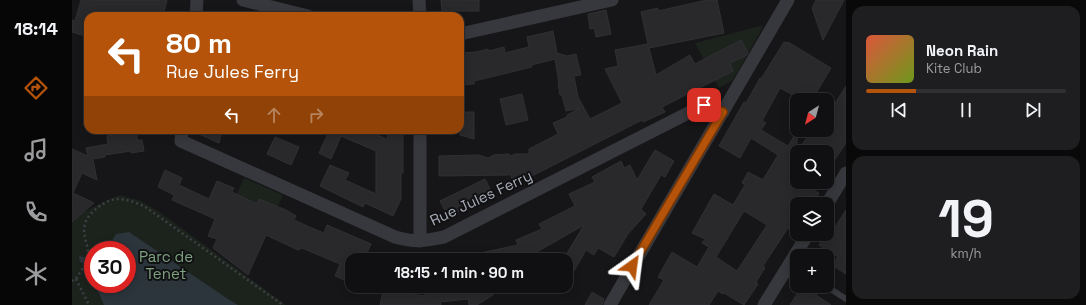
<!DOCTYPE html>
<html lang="fr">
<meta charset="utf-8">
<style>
:root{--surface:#101012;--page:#1e1e20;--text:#f1f3f6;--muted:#9c9d9f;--line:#303032;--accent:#b45309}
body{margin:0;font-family:"Space Grotesk",sans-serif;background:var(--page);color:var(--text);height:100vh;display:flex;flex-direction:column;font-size:15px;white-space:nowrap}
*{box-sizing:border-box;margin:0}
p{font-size:13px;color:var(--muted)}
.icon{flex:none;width:22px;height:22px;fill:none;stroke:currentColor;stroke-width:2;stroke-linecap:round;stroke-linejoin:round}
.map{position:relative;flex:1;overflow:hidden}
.side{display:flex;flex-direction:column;gap:6px;padding:6px;background:#09090a;width:240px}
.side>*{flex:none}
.guide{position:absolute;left:12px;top:12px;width:380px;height:122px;border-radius:12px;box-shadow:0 2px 10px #0003,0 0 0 1px var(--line);background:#b45309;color:#fff;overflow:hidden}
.needle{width:26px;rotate:216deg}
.tools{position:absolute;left:718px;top:93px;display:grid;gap:8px}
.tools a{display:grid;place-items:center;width:44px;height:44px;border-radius:8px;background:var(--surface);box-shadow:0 2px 10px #0003,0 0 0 1px var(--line);font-size:20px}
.speed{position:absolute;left:12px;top:241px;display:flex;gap:8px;font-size:20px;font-weight:700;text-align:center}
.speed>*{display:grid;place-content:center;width:52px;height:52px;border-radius:50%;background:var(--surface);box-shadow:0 2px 10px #0003,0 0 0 1px var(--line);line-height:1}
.speed .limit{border:6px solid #d22;background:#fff;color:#111}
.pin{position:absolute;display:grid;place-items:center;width:34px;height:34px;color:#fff;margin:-17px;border-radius:8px;box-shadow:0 2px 6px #0006}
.me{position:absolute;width:44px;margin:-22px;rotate:31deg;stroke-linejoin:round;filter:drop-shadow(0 0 3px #0008)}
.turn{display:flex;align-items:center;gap:14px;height:84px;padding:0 16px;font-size:18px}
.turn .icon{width:52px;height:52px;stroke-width:2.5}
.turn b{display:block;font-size:28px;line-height:34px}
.lanes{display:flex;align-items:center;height:38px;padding:0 16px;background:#0003;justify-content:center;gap:20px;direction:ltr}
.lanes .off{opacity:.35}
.side .card{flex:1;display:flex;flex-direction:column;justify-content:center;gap:6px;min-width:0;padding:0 14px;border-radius:12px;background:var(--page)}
.side .dial{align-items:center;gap:0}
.dial b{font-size:52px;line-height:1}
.song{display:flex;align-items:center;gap:12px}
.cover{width:48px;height:48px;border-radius:6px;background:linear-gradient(135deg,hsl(10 70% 55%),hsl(80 70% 35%))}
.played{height:4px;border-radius:2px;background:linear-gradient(90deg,var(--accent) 25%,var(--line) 25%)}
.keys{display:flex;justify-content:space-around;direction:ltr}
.trip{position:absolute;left:273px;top:253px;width:228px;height:40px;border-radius:12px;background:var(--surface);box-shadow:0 2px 10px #0003,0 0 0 1px var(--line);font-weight:600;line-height:40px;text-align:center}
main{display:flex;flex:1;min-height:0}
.dock{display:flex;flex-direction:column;width:72px;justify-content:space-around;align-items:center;background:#060607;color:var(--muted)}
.dock .icon{width:28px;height:28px}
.dock .active{color:var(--accent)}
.dock b{font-size:18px;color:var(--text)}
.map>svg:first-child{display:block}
.green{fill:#1c231d;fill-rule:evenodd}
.water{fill:#2c353c}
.building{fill:#29292c;stroke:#303034;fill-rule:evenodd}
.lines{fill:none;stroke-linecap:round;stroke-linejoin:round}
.path{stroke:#3d3f44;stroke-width:2.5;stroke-dasharray:2 3;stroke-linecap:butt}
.service{stroke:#37383d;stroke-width:6}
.minor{stroke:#37383d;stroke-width:13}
.route-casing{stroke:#753606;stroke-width:10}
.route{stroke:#b45309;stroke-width:7}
.labels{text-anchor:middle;stroke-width:4;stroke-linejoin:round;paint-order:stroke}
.street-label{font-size:15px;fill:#a8adb8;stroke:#111113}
.park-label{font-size:15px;fill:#7fa381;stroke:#111113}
</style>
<main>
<nav class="dock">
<b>18:14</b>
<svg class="icon active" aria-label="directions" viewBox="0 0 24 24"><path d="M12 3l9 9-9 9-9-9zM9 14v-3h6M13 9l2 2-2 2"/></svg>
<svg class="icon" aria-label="music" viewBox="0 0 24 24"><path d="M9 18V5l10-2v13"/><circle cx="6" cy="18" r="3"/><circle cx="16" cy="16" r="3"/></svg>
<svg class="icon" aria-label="phone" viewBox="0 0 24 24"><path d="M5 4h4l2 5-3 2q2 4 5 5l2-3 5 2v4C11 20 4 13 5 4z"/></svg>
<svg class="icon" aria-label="climate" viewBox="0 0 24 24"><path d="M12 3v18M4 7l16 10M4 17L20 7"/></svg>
</nav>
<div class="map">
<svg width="774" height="305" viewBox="0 0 774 305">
<rect width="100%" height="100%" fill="#161618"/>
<!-- green -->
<g class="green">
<path d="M692 25 661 80 647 88 623 43Z"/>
<path d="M172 178 211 195 176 275 141 248Z"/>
<path d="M48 195 69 201 89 213 214 305H0V221C15 209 30 202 48 195ZM21 250H55V284H21Z"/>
</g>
<!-- water -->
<g class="water">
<path d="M57 232 156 299 166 305H32L23 284H55V250H37L38 244 44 234Z"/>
<path d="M7 256 21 259V276L17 266 8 262Z"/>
</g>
<!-- building -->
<g class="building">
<path d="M9 0H95L91 16H26L16 13V37L0 32V20L3 21Z"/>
<path d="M369 0H407V11H370Z"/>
<path d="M635 0H645L652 33 577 48 584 75 618 55 623 64 669 40 676 53 675 55 658 63 661 71 590 107 593 112 571 122 570 120 452 180 450 176 441 181 438 174 436 175 367 176V156L407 155 416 158 422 155 437 154 439 156 443 154H457V149L486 134 481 123 495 117V115L508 108 494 111 490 95H488L486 83H487L483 59 459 65 460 67 402 81V84L388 85V53L404 52 416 49 417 51 432 47 433 53 457 47 455 37 481 31 485 53 495 56 504 54 509 75 502 76 506 97 518 119 550 103 533 69 546 66 543 50 576 44 569 12 586 8V11Z"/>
<path d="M744 0H772L751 40 740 8Z"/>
<path d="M534 10 539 34 524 37 522 28 518 29 516 14Z"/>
<path d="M712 42 715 43 716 42 759 68 740 100H730L708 88 690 121 694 123 689 130 716 146 725 131V182H746L741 190 747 193 740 204H725V223L720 230 716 228 691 266 693 268 684 282 686 284 672 305 652 293 651 294 646 291 637 305H577L592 280 586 277 600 252 625 267 637 247 630 243 633 239 620 233 642 194 661 205 673 185 670 183 676 172 691 180 706 155 679 138 668 158 647 146 672 102 674 103 688 78 689 79ZM672 211 695 225 665 271 644 257Z"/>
<path d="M774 86V143L755 171V152H725L740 130H755V105L760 108Z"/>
<path d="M450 94 456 120 434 125 428 99Z"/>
<path d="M388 112H402V139L388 135Z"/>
<path d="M118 130H150L147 143Z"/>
<path d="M255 130H294L315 139 317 130H331V173H329V199L321 216 293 203 291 207 248 186 258 165 277 173 273 180 304 194V151L269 136 259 159 247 153 257 131Z"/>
<path d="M56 132V134L65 133V140H70L72 151 59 153V151L33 155V157L21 159 25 180 10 173 1 193 22 203 0 222V149L16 156 14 148 36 144 35 136Z"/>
<path d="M203 137 227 147 219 165 195 154Z"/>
<path d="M583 150 602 161 593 177 589 175 569 209 574 214 556 234 542 257 526 248 522 255 514 250 494 285V255L512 225 465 252 466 254 452 260H400L399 255 446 245 444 240 470 229 467 224 503 206 497 194 523 182 520 177 549 161 552 168 558 165 565 180Z"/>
<path d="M93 170 110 178 107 185 137 199 145 181 162 188 160 192 185 204 187 199 214 210 224 216 222 220 242 229 252 233 255 225 299 244 292 260H280V270L275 281 263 276 268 264 230 248 226 250 194 235 176 275 141 248 145 239 136 236 143 219 100 200 102 195 86 187Z"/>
<path d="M413 179 420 193 401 202 402 204 376 217 368 201Z"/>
<path d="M774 210V274L760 265 766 257 747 245 752 236 756 238Z"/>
<path d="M312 286H326L325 292 353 296 352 286H419L421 295 405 305H397L396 299 368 302 369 305H308Z"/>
<path d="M730 286H739L747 291 744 295 759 305H718Z"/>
<path d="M520 292 532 299 530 305H513Z"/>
</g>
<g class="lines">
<!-- path -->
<g class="path">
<path d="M4 279 17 305"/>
<path d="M0 281 4 279C8 272 16 262 16 254 16 244 10 234 13 224 15 213 36 198 46 199 56 199 64 203 72 206L211 305"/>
</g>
<!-- service -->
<path class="service" d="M754 286 774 299"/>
<!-- minor -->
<g class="minor">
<path d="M171 0 236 16"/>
<path d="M347 0 348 16"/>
<path d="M124 16 125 0"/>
<path d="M388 34 540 0"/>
<path d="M110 130 109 141 323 237C345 243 351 241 372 237L632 105 651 112"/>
<path d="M348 130V241"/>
<path d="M755 204 774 173"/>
<path d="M538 305 716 0"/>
<path d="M692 305 736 234"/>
</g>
</g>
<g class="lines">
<defs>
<path id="route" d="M560 266 651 112 632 105"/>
</defs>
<!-- route casing -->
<use href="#route" class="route-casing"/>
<!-- route -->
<use href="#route" class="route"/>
</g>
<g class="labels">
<!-- street labels -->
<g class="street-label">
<text transform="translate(409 198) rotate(-25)" y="5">Rue Jules Ferry</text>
</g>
<!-- park labels -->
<g class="park-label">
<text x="94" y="262">Parc de<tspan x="94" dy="17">Tenet</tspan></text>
</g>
</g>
</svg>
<div class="tools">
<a><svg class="needle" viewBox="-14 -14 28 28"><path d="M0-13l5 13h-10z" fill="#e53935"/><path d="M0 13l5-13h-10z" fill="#9c9d9f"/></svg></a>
<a><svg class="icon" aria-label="search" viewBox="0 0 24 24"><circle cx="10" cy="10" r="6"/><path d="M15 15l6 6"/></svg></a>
<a><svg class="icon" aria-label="layers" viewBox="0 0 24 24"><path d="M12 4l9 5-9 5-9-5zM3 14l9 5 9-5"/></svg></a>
<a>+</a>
</div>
<div class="speed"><div class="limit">30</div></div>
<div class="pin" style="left:632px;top:105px;background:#d93025"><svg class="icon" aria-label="arrive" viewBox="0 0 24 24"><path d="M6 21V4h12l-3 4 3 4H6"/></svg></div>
<svg class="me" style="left:560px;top:266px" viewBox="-20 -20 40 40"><path d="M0-17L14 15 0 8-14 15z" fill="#b45309" stroke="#fff" stroke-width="4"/></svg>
<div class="trip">18:15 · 1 min · 90 m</div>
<div class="guide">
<div class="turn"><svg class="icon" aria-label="left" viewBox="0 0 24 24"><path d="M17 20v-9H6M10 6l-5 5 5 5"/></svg><div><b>80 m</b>Rue Jules Ferry</div></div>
<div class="lanes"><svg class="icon" aria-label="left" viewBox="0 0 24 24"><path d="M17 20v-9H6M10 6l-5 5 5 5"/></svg><svg class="icon off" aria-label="ahead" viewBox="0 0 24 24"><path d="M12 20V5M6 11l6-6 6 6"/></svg><svg class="icon off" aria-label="right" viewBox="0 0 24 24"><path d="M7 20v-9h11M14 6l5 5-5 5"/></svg></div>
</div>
</div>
<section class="side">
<div class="card">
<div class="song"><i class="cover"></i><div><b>Neon Rain</b><p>Kite Club</p></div></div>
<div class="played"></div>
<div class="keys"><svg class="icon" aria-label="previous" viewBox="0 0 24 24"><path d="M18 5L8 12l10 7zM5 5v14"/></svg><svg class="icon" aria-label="pause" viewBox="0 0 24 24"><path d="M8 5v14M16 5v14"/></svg><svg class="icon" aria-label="next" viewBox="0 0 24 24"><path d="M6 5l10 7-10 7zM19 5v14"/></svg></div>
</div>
<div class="card dial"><b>19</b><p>km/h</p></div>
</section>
</main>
